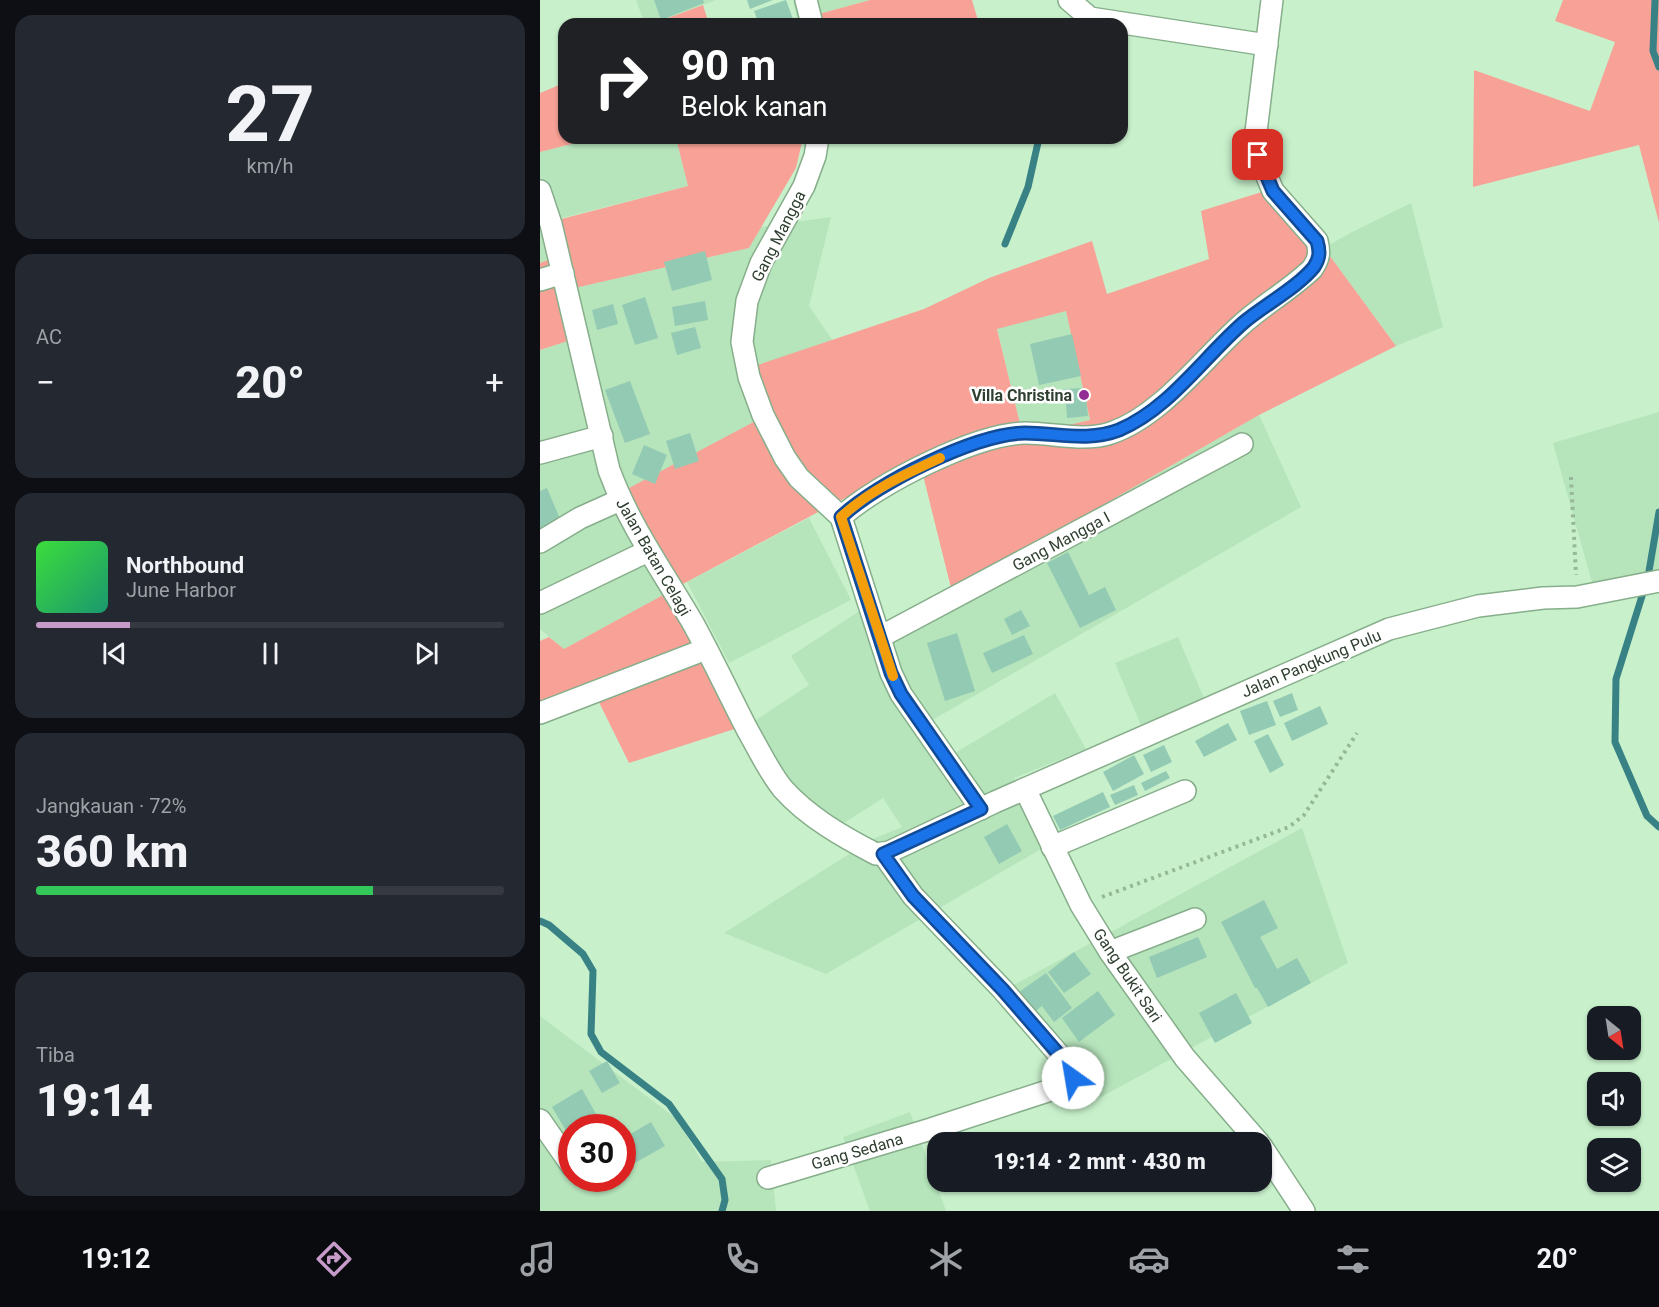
<!DOCTYPE html>
<html lang="id">
<meta charset="utf-8">
<style>
:root{--surface:#171b24;--page:#242831;--text:#f1f3f6;--muted:#9ea1a6;--line:#363941;--accent:#c69ac9}
body{margin:0;font-family:Roboto,sans-serif;background:var(--page);color:var(--text);height:100vh;display:flex;flex-direction:column;font-size:22px;white-space:nowrap}
*{box-sizing:border-box;margin:0}
p{font-size:20px;color:var(--muted)}
.icon{flex:none;width:33px;height:33px;fill:none;stroke:currentColor;stroke-width:2;stroke-linecap:round;stroke-linejoin:round}
.map{position:relative;flex:1;overflow:hidden}
.panel{display:flex;flex-direction:column;gap:15px;padding:15px;background:#0d0f14;width:540px}
.panel>*{flex:none}
.banner{position:absolute;left:18px;top:18px;width:570px;height:126px;border-radius:18px;box-shadow:0 2px 4px #0004;background:#202124;color:#fff;overflow:hidden}
.needle{width:39px;rotate:150deg}
.buttons{position:absolute;left:1047px;top:1006px;display:grid;gap:12px}
.buttons a{display:grid;place-items:center;width:54px;height:54px;border-radius:12px;background:var(--surface);box-shadow:0 2px 4px #0004;font-size:30px}
.speed{position:absolute;left:18px;top:1114px;display:flex;gap:12px;font-size:30px;font-weight:700;text-align:center}
.speed>*{display:grid;place-content:center;width:78px;height:78px;border-radius:50%;background:var(--surface);box-shadow:0 2px 4px #0004;line-height:1}
.speed .limit{border:9px solid #d22;background:#fff;color:#111}
.pin{position:absolute;display:grid;place-items:center;width:51px;height:51px;color:#fff;margin:-26px;border-radius:12px;box-shadow:0 3px 9px #0006}
.me{position:absolute;width:66px;margin:-33px;rotate:328deg;stroke-linejoin:round;filter:drop-shadow(0 0 4px #0008)}
.turn{display:flex;align-items:center;gap:21px;height:126px;padding:0 24px;font-size:27px}
.turn .icon{width:78px;height:78px;stroke-width:2.5}
.turn b{display:block;font-size:42px;line-height:51px}
.big{font-size:45px;font-weight:800;line-height:1.1}
.panel .card{flex:1;display:flex;flex-direction:column;justify-content:center;gap:9px;min-width:0;padding:0 21px;border-radius:18px;background:var(--page)}
.panel .dial{align-items:center;gap:0}
.dial b{font-size:78px;line-height:1}
.song{display:flex;align-items:center;gap:18px}
.cover{width:72px;height:72px;border-radius:9px;background:linear-gradient(135deg,hsl(120 70% 55%),hsl(160 70% 35%))}
.played{height:6px;border-radius:3px;background:linear-gradient(90deg,var(--accent) 20%,var(--line) 20%)}
.keys{display:flex;justify-content:space-around;direction:ltr}
.heat{display:flex;justify-content:space-between;align-items:center;font-size:33px;direction:ltr}
.charge{height:9px;border-radius:4px;background:linear-gradient(90deg,#34c759 72%,var(--line) 0)}
.trip{position:absolute;left:387px;top:1132px;width:345px;height:60px;border-radius:18px;background:var(--surface);box-shadow:0 2px 4px #0004;font-weight:800;line-height:60px;text-align:center}
.dock{display:flex;height:96px;justify-content:space-around;align-items:center;background:#090b0e;color:var(--muted)}
.dock .icon{width:42px;height:42px}
.dock .current{color:var(--accent)}
.dock b{font-size:27px;color:var(--text)}
main{display:flex;flex:1;min-height:0}
.map>svg:first-child{display:block}
.built{fill:#b6e4bb;fill-rule:evenodd}
.green{fill:#f8a297;fill-rule:evenodd}
.lines{fill:none;stroke-linecap:round;stroke-linejoin:round}
.stream{stroke:#388286;stroke-width:7}
.building{fill:#93cab3}
.minor-casing{stroke:#87ae8b;stroke-width:24}
.path{stroke:#96b798;stroke-width:4;stroke-dasharray:3 4.5;stroke-linecap:butt}
.minor{stroke:#fff;stroke-width:21}
.route-casing{stroke:#114b97;stroke-width:15}
.route{stroke:#1a73e8;stroke-width:10}
.slow{stroke:#f59e0b;stroke-width:10}
.poi-dot{fill:#912d93;stroke:#fff;stroke-width:2}
.labels{text-anchor:middle;stroke-width:5;stroke-linejoin:round;paint-order:stroke}
.street-label{font-size:16px;fill:#2f3f30;stroke:#fff}
.poi-label{font-size:16px;font-weight:bold;fill:#2f3f30;stroke:#fff;text-anchor:end}
</style>
<main>
<section class="panel">
<div class="card dial"><b>27</b><p>km/h</p></div>
<div class="card"><p>AC</p>
<div class="heat"><a>−</a><b class="big">20°</b><a>+</a></div>
</div>
<div class="card">
<div class="song"><i class="cover"></i><div><b>Northbound</b><p>June Harbor</p></div></div>
<div class="played"></div>
<div class="keys"><svg class="icon" aria-label="previous" viewBox="0 0 24 24"><path d="M18 5L8 12l10 7zM5 5v14"/></svg><svg class="icon" aria-label="pause" viewBox="0 0 24 24"><path d="M8 5v14M16 5v14"/></svg><svg class="icon" aria-label="next" viewBox="0 0 24 24"><path d="M6 5l10 7-10 7zM19 5v14"/></svg></div>
</div>
<div class="card"><p>Jangkauan · 72%</p><b class="big">360 km</b><div class="charge"></div></div>
<div class="card"><p>Tiba</p><b class="big">19:14</b></div>
</section>
<div class="map">
<svg width="1119" height="1211" viewBox="0 0 1119 1211">
<rect width="100%" height="100%" fill="#c8f1cb"/>
<!-- built -->
<g class="built">
<path d="M96 0H176L112 24H105Z"/>
<path d="M253 0H330L257 20Z"/>
<path d="M55 138H136L148 186 10 221 22 255 0 263V152Z"/>
<path d="M871 203 903 327 856 346 784 248 812 232Z"/>
<path d="M291 217 269 306 293 341 201 371 223 417 126 594 24 649 0 629V350L31 340 35 288 209 248 221 227Z"/>
<path d="M526 311 550 420 483 436 457 328Z"/>
<path d="M1119 412V584L1053 586 1013 443Z"/>
<path d="M719 415 761 507 382 726 405 759 515 693 546 749 474 778 506 846 286 974 184 933 333 839 362 827 343 798 284 836 210 724 269 685 251 656 327 606 329 639Z"/>
<path d="M269 518 311 600 189 663 147 582Z"/>
<path d="M638 637 666 703 602 728 575 663Z"/>
<path d="M762 828 808 963 537 1110 470 987Z"/>
<path d="M0 1016 137 1119 162 1162 231 1160 236 1211H0ZM32 1128H82V1179H32Z"/>
<path d="M370 1112 406 1211H330L303 1137Z"/>
</g>
<!-- green -->
<g class="green">
<path d="M330 0H432L439 24H258L257 20Z"/>
<path d="M1023 0H1119V223L1099 145 933 187 934 70 1050 111 1075 42 1015 21Z"/>
<path d="M163 5 169 24H112Z"/>
<path d="M24 83V138H55L0 152V93Z"/>
<path d="M136 138H263L256 168 209 248 35 288 31 340 0 350V263L21 255 10 222 148 186Z"/>
<path d="M728 190 784 248 856 346 719 415 412 592 380 463 297 502 126 593 210 724 89 763 52 688 0 715V641L9 637 24 649 125 594 74 496 223 417 200 371 384 309 449 278 552 241 567 294 669 259 661 211ZM526 311 550 420 483 436 457 329Z"/>
</g>
<g class="lines">
<!-- stream -->
<g class="stream">
<path d="M1115 0 1113 51 1119 67"/>
<path d="M465 244 488 187 499 138"/>
<path d="M1119 512 1108 577 1076 679 1075 742 1107 816 1119 827"/>
<path d="M0 921 9 925 43 954 53 971 51 1034 61 1052 129 1104 182 1179 185 1200 182 1211"/>
</g>
</g>
<!-- building -->
<g class="building">
<path d="M114 0H163L164 3 121 20Z"/>
<path d="M207 0H233L210 9Z"/>
<path d="M246 0 253 19 238 24H219L214 11Z"/>
<path d="M316 138H350V144L316 141Z"/>
<path d="M165 251 172 280 132 291 124 262Z"/>
<path d="M105 297 118 338 95 345 82 305Z"/>
<path d="M165 301 168 320 135 326 132 307Z"/>
<path d="M73 304 78 324 57 330 52 310Z"/>
<path d="M155 327 161 348 137 355 131 333Z"/>
<path d="M532 334 541 376 499 385 490 344Z"/>
<path d="M90 381 110 434 85 443 65 390Z"/>
<path d="M545 388 548 416 527 418 525 389Z"/>
<path d="M150 433 159 461 135 469 126 441Z"/>
<path d="M104 445 127 455 115 484 92 474Z"/>
<path d="M7 488 23 526 0 532V491Z"/>
<path d="M528 552 549 595 565 587 576 610 540 628 507 563Z"/>
<path d="M481 610 490 626 472 635 464 619Z"/>
<path d="M417 633 435 691 405 701 387 643Z"/>
<path d="M484 635 493 654 452 673 443 653Z"/>
<path d="M752 693 758 710 740 717 733 701Z"/>
<path d="M727 701 736 725 709 735 700 711Z"/>
<path d="M780 706 788 724 752 741 744 723Z"/>
<path d="M688 723 697 740 664 757 655 741Z"/>
<path d="M728 734 744 765 730 773 714 741Z"/>
<path d="M624 745 632 762 611 772 603 755Z"/>
<path d="M594 755 604 774 573 791 563 772Z"/>
<path d="M626 771 630 778 605 791 601 783Z"/>
<path d="M594 785 598 795 575 805 570 795Z"/>
<path d="M563 792 570 807 520 830 513 816Z"/>
<path d="M467 824 482 851 459 864 444 837Z"/>
<path d="M724 900 738 928 720 937 737 969 757 958 771 983 728 1007 717 988H715L681 922Z"/>
<path d="M658 937 667 957 617 978 609 957Z"/>
<path d="M534 952 551 974 524 993 508 972Z"/>
<path d="M506 973 532 1008 514 1022 502 1006 494 1012 479 992Z"/>
<path d="M558 991 575 1015 539 1042 522 1018Z"/>
<path d="M696 993 712 1023 675 1043 659 1013Z"/>
<path d="M67 1061 80 1083 62 1093 49 1071Z"/>
<path d="M42 1089 64 1128H32V1141L12 1107Z"/>
<path d="M111 1122 125 1146 93 1164 82 1147V1139Z"/>
</g>
<g class="lines">
<defs>
<g id="minor">
<path d="M266 0 272 24"/>
<path d="M529 0 550 18 727 45"/>
<path d="M278 138 275 156 264 186 221 263 207 301 202 342 209 377 223 415 245 458 259 478 301 517 351 673 361 694 441 809"/>
<path d="M0 191 11 224 69 470C90 527 124 573 154 625 173 660 190 696 208 731 219 750 229 772 243 789 268 817 303 837 336 854L349 852 455 802 849 629 938 606 1003 598 1037 597 1119 581"/>
<path d="M0 280 23 273"/>
<path d="M0 453 62 436"/>
<path d="M301 517C337 484 436 434 485 433 514 433 544 442 571 433 621 416 662 360 700 326 723 305 750 290 772 269 779 259 780 253 777 241L733 191 718 155 716 132 732 0"/>
<path d="M0 542 40 518 80 500"/>
<path d="M0 603 108 551"/>
<path d="M340 637 702 444"/>
<path d="M0 713 166 649"/>
<path d="M485 789 541 905 570 952 645 1058 719 1143"/>
<path d="M512 847 645 791"/>
<path d="M570 952 655 919"/>
<path d="M0 1120 32 1166"/>
<path d="M722 1147 764 1211"/>
<path d="M228 1178 391 1129 523 1086 532 1081 533 1078 528 1065 463 990 373 896 343 854"/>
</g>
</defs>
<!-- minor casing -->
<use href="#minor" class="minor-casing"/>
<!-- path -->
<g class="path">
<path d="M1031 477 1036 575"/>
<path d="M562 897 749 827 764 815 817 733"/>
</g>
<!-- minor -->
<use href="#minor" class="minor"/>
</g>
<g class="lines">
<defs>
<path id="route" d="M533 1078 528 1065 463 990 373 896 343 854 441 809 361 694 351 673 301 517C337 483 435 434 485 433 517 433 548 442 579 430 629 409 663 358 703 323 723 306 758 287 774 267 780 258 780 251 777 241L733 191 718 155"/>
</defs>
<!-- route casing -->
<use href="#route" class="route-casing"/>
<!-- route -->
<use href="#route" class="route"/>
<!-- slow -->
<path class="slow" d="M353 676 301 517C329 491 365 474 400 458"/>
</g>
<!-- markers -->
<circle class="poi-dot" cx="544" cy="395" r="6"/>
<g class="labels">
<!-- street labels -->
<g class="street-label">
<text transform="translate(238 236) rotate(-63)" y="6">Gang Mangga</text>
<text transform="translate(521 541) rotate(-28)" y="6">Gang Mangga I</text>
<text transform="translate(114 557) rotate(60)" y="6">Jalan Batan Celagi</text>
<text transform="translate(771 663) rotate(-23)" y="6">Jalan Pangkung Pulu</text>
<text transform="translate(588 975) rotate(56)" y="6">Gang Bukit Sari</text>
<text transform="translate(317 1151) rotate(-16)" y="6">Gang Sedana</text>
</g>
<!-- poi labels -->
<g class="poi-label">
<text x="532" y="401">Villa Christina</text>
</g>
</g>
</svg>
<div class="buttons">
<a><svg class="needle" viewBox="-14 -14 28 28"><path d="M0-13l5 13h-10z" fill="#e53935"/><path d="M0 13l5-13h-10z" fill="#9ea1a6"/></svg></a>
<a><svg class="icon" aria-label="sound" viewBox="0 0 24 24"><path d="M4 9h4l5-4v14l-5-4H4zM17 9q2 3 0 6"/></svg></a>
<a><svg class="icon" aria-label="layers" viewBox="0 0 24 24"><path d="M12 4l9 5-9 5-9-5zM3 14l9 5 9-5"/></svg></a>
</div>
<div class="speed"><div class="limit">30</div></div>
<div class="pin" style="left:718px;top:155px;background:#d93025"><svg class="icon" aria-label="arrive" viewBox="0 0 24 24"><path d="M6 21V4h12l-3 4 3 4H6"/></svg></div>
<svg class="me" style="left:533px;top:1078px" viewBox="-20 -20 40 40"><circle r="19" fill="#fff"/><path d="M0-13L10 11 0 6-10 11z" fill="#1a73e8"/></svg>
<div class="trip">19:14 · 2 mnt · 430 m</div>
<div class="banner">
<div class="turn"><svg class="icon" aria-label="right" viewBox="0 0 24 24"><path d="M7 20v-9h11M14 6l5 5-5 5"/></svg><div><b>90 m</b>Belok kanan</div></div>
</div>
</div>
</main>
<nav class="dock">
<b>19:12</b>
<svg class="icon current" aria-label="directions" viewBox="0 0 24 24"><path d="M12 3l9 9-9 9-9-9zM9 14v-3h6M13 9l2 2-2 2"/></svg>
<svg class="icon" aria-label="music" viewBox="0 0 24 24"><path d="M9 18V5l10-2v13"/><circle cx="6" cy="18" r="3"/><circle cx="16" cy="16" r="3"/></svg>
<svg class="icon" aria-label="phone" viewBox="0 0 24 24"><path d="M5 4h4l2 5-3 2q2 4 5 5l2-3 5 2v4C11 20 4 13 5 4z"/></svg>
<svg class="icon" aria-label="climate" viewBox="0 0 24 24"><path d="M12 3v18M4 7l16 10M4 17L20 7"/></svg>
<svg class="icon" aria-label="car" viewBox="0 0 24 24"><path d="M5 17H2v-5l4-1 3-4h7l3 4 3 1v5h-3M9 17h6M6 11h13"/><circle cx="7" cy="17" r="2"/><circle cx="17" cy="17" r="2"/></svg>
<svg class="icon" aria-label="filters" viewBox="0 0 24 24"><path d="M4 7h16M4 17h16"/><circle cx="9" cy="7" r="2"/><circle cx="15" cy="17" r="2"/></svg>
<b>20°</b>
</nav>
